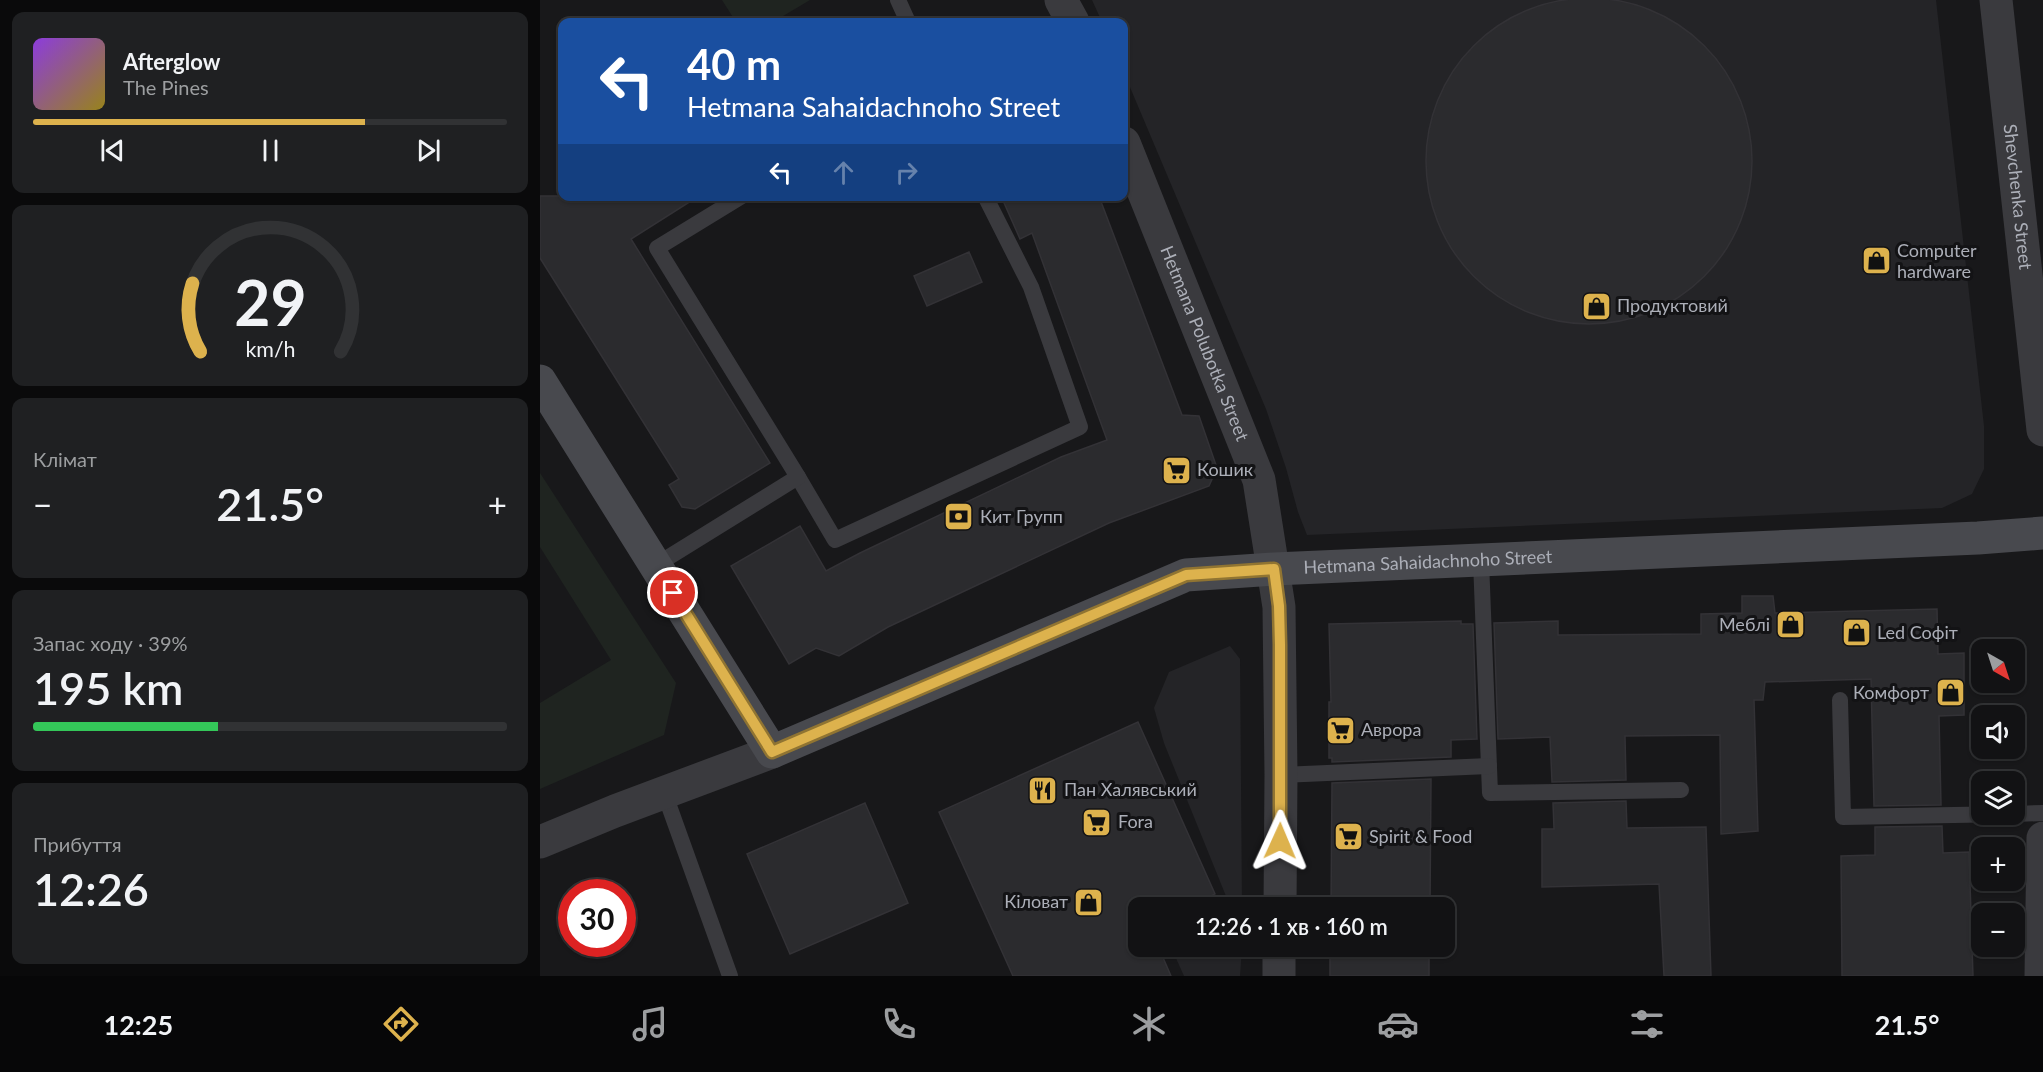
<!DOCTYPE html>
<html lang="uk">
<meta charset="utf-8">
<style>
:root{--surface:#121214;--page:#1f2022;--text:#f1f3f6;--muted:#9c9ea0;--line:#313234;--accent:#ddb24d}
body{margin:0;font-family:Lato,sans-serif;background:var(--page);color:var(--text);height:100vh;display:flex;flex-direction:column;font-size:22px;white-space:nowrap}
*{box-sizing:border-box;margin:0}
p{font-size:20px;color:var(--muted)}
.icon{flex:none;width:33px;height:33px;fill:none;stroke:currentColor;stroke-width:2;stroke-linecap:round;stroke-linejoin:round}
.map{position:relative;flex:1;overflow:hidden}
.sheet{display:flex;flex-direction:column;gap:12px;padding:12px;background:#0a0a0b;width:540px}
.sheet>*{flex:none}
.top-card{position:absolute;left:18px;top:18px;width:570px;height:183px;border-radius:12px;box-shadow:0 2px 4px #0004,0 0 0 2px var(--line);background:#1a4fa0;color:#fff;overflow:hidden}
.needle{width:39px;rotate:141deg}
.controls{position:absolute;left:1431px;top:639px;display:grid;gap:12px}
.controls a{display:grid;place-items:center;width:54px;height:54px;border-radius:12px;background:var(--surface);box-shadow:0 2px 4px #0004,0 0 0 2px var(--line);font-size:30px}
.speed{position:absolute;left:18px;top:879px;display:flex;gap:12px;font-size:30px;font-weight:700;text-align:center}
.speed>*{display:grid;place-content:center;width:78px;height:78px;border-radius:50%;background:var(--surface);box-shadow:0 2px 4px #0004,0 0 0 2px var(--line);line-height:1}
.speed .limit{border:9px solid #d22;background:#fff;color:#111}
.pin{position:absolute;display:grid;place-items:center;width:51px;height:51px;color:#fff;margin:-26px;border:3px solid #fff;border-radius:50%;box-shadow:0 2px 6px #0007}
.me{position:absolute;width:66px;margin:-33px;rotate:1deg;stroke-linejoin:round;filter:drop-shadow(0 0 4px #0008)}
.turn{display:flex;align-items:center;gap:21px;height:126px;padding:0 30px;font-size:27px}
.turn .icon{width:78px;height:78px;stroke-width:2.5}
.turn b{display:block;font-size:42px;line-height:51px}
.lanes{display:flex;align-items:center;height:57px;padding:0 30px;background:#0003;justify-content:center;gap:30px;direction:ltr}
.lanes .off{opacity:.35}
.big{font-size:45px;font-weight:600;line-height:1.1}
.sheet .card{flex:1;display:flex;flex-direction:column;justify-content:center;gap:9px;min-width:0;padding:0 21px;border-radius:12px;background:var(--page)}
.sheet .dial{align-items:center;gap:0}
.dial svg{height:156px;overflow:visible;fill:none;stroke:var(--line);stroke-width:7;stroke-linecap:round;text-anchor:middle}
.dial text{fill:var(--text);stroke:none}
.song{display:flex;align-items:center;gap:18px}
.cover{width:72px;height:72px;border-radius:9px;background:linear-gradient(135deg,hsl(270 70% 55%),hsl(50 70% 35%))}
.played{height:6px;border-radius:3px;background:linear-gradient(90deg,var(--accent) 70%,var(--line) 70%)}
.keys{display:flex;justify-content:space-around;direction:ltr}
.heat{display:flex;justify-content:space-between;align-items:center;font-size:33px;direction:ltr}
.charge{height:9px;border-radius:4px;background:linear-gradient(90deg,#34c759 39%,var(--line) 0)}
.trip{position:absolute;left:588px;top:897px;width:327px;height:60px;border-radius:12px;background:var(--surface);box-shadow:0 2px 4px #0004,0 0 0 2px var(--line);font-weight:600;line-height:60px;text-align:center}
.dock{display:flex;height:96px;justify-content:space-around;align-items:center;background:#070708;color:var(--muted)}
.dock .icon{width:42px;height:42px}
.dock .selected{color:var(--accent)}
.dock b{font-size:27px;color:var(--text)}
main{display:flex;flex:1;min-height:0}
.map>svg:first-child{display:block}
.built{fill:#242427}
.green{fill:#1f2420}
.building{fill:#2b2b2e;stroke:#333236;stroke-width:1.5}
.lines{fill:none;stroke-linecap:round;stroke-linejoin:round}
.lane{stroke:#3a3a3e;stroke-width:16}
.street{stroke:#3a3a3e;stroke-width:33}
.secondary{stroke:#48494e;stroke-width:33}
.route-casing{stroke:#907432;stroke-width:15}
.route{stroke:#ddb24d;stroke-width:10}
.labels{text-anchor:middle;stroke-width:6;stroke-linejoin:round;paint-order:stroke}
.street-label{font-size:18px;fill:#acafb8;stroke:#131315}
.poi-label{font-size:18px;fill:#acafb8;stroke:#131315;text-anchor:start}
</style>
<main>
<section class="sheet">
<div class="card">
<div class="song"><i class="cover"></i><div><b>Afterglow</b><p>The Pines</p></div></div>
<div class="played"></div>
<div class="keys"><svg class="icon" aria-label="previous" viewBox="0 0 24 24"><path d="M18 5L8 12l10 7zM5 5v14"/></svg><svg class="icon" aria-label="pause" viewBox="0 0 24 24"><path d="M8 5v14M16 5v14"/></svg><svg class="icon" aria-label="next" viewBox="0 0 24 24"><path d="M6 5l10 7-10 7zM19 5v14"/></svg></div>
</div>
<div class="card dial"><svg viewBox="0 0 100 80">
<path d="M14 69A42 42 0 1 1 86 69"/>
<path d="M14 69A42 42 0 0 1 10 34" stroke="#ddb24d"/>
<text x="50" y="56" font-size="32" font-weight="700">29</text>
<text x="50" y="72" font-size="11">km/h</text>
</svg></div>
<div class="card"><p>Клімат</p>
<div class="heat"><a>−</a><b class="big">21.5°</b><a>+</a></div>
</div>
<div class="card"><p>Запас ходу · 39%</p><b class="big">195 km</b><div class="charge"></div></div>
<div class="card"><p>Прибуття</p><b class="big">12:26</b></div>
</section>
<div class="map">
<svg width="1503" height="976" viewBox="0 0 1503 976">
<rect width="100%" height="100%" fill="#18181a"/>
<!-- built -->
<g class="built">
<path d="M552 0H1396L1444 426V469L1432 494 1402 508 767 535 758 512 746 468 726 409 584 73V22H562Z"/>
<path d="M690 646 700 659 702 907H673L688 901 624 743 614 708 629 672Z"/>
<path d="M631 947H702L700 976H644Z"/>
</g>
<!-- green -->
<g class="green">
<path d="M182 0H270L233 22H196Z"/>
<path d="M0 473 136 683 124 735 0 789V703L71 660 0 547Z"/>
</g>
<!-- building -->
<g class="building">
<circle cx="1049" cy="161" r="163"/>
<path d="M0 196H159L91 239 230 463 155 509 142 507 129 485 139 479 0 258Z"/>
<path d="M461 196H565L560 199 642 415 659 416 677 468 669 486 569 523 348 627 299 656 276 648 249 664 191 566 260 526 286 571 320 553 521 457 567 440 492 233 480 239Z"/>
<path d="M429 252 442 282 387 306 374 276Z"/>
<path d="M1202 596H1233L1235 613 1397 609 1398 654 1424 653V715L1399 716 1401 805 1334 806 1331 679 1225 682 1223 700H1214L1218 831 1181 834 1180 735 1085 736 1086 780 1012 782 1010 737 958 739 954 623 1018 621V635L1161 634V614L1202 613Z"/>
<path d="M921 621V624H933L937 739 911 740V757L792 762V758H789V702H791L789 624Z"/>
<path d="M598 722 675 894 645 908H598V946H618L631 976H473L399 812Z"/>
<path d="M891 779 890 908H791L792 783Z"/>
<path d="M1086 801 1087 828 1166 827 1171 976H1124L1119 884 1002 887V829H1014L1013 803Z"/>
<path d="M325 803 368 903 250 954 207 854Z"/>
<path d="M1402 826 1403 853 1429 852 1433 976H1302L1301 856 1335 855V827Z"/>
<rect x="790" y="946" width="99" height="30"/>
</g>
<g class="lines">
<!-- lane -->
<g class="lane">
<path d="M358 0 368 22"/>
<path d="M258 477 295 540 540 427 491 287 445 196"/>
<path d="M941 561 950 793 1141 790"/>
<path d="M116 565 258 477 117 248 202 196"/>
<path d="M1300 700 1303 817 1469 814"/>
<path d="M741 775 949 766"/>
<path d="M124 792 190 976"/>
<path d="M1474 814 1503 813"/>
</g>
<!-- street -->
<g class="street">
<path d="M521 0 533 22"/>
<path id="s1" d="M1456 0 1503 430"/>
<path id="s2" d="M584 143 719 480 739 607 741 775 740 908"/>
<path d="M0 842 75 811 232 752"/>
<path d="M739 976V946"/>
<path d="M1501 976 1503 838"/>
</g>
<!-- secondary -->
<path class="secondary" id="s3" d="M0 381 232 752 646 575 734 569 1438 538 1503 533"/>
</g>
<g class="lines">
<defs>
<path id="route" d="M133 593 232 752 646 575 734 569 739 606 740 645V841"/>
</defs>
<!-- route casing -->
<use href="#route" class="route-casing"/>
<!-- route -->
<use href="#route" class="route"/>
</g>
<!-- icons -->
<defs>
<symbol id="shop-square" viewBox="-11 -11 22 22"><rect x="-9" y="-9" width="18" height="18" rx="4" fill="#ddb24d" stroke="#131315"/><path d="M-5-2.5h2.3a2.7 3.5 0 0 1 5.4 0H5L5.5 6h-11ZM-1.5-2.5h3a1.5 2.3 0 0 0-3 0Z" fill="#111"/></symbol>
<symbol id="supermarket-square" viewBox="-11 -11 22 22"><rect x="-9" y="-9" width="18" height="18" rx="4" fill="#ddb24d" stroke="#131315"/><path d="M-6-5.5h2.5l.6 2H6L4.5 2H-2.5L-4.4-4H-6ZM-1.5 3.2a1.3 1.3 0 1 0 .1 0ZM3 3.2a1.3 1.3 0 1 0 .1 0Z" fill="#111"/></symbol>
<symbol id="bank-square" viewBox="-11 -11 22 22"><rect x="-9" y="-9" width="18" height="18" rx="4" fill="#ddb24d" stroke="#131315"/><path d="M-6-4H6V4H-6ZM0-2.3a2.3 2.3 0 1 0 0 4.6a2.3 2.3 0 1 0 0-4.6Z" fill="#111"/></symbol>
<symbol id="restaurant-square" viewBox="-11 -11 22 22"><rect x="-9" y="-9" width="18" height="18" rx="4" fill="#ddb24d" stroke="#131315"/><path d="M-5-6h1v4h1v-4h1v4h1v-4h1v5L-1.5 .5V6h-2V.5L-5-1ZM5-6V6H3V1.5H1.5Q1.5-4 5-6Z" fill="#111"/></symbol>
</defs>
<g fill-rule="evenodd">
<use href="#shop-square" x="1320" y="244" width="33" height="33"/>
<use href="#shop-square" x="1040" y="290" width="33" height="33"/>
<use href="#supermarket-square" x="620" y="454" width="33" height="33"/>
<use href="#bank-square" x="402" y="500" width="33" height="33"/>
<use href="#shop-square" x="1234" y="608" width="33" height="33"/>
<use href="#shop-square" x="1300" y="616" width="33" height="33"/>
<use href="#shop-square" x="1394" y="676" width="33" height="33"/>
<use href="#supermarket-square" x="784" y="714" width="33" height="33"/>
<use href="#restaurant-square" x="486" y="774" width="33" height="33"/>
<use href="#supermarket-square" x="540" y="806" width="33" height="33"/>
<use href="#supermarket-square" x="792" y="820" width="33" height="33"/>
<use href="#shop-square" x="532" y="886" width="33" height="33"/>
</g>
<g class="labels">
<!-- street labels -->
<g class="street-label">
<text dy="6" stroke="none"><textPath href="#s1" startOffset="198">Shevchenka Street</textPath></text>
<text dy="6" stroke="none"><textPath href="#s2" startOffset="216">Hetmana Polubotka Street</textPath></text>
<text dy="6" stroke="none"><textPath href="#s3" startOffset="1130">Hetmana Sahaidachnoho Street</textPath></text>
</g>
<!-- poi labels -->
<g class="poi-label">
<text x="1357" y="257">Computer<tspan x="1357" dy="21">hardware</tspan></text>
<text x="1077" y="312">Продуктовий</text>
<text x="657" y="476">Кошик</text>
<text x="440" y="523">Кит Групп</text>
<text x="1230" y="631" text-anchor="end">Меблі</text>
<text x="1337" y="639">Led Софіт</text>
<text x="1389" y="699" text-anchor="end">Комфорт</text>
<text x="821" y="736">Аврора</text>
<text x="524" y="796">Пан Халявський</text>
<text x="578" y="828">Fora</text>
<text x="829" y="843">Spirit &amp; Food</text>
<text x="528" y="908" text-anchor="end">Кіловат</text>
</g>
</g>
</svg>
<div class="controls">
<a><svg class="needle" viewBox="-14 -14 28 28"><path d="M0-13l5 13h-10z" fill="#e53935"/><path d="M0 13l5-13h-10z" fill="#9c9ea0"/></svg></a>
<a><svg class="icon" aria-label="sound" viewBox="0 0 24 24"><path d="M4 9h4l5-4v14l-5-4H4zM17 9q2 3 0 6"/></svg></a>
<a><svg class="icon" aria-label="layers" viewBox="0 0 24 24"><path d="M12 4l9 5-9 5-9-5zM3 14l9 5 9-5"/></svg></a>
<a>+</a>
<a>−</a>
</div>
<div class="speed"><div class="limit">30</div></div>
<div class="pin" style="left:133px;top:593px;background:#d93025"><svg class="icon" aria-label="arrive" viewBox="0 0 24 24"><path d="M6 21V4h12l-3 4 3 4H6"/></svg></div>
<svg class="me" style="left:740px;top:841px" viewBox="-20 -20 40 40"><path d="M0-17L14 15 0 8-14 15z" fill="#ddb24d" stroke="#fff" stroke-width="4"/></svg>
<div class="trip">12:26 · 1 хв · 160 m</div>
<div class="top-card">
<div class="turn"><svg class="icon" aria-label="left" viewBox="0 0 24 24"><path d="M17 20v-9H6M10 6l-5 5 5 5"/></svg><div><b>40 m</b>Hetmana Sahaidachnoho Street</div></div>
<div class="lanes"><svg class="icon" aria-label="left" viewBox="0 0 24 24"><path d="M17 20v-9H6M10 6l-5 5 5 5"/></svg><svg class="icon off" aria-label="ahead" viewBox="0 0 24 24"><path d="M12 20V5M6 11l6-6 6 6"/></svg><svg class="icon off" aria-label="right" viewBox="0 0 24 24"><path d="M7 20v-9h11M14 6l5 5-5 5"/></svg></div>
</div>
</div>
</main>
<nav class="dock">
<b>12:25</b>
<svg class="icon selected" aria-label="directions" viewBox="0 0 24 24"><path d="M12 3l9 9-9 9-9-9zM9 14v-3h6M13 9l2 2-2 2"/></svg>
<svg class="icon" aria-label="music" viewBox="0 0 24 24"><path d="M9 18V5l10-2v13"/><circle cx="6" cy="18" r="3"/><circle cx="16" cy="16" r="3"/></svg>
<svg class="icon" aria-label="phone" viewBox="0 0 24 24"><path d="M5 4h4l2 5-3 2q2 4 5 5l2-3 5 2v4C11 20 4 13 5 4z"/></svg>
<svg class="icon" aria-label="climate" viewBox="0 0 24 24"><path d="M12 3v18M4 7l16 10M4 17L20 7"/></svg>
<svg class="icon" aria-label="car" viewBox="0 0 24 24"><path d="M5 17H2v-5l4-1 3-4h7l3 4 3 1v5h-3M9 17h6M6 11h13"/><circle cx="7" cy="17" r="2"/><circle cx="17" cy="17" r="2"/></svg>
<svg class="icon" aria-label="filters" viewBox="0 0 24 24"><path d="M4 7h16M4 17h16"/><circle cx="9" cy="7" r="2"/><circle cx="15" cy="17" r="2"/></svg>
<b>21.5°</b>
</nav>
